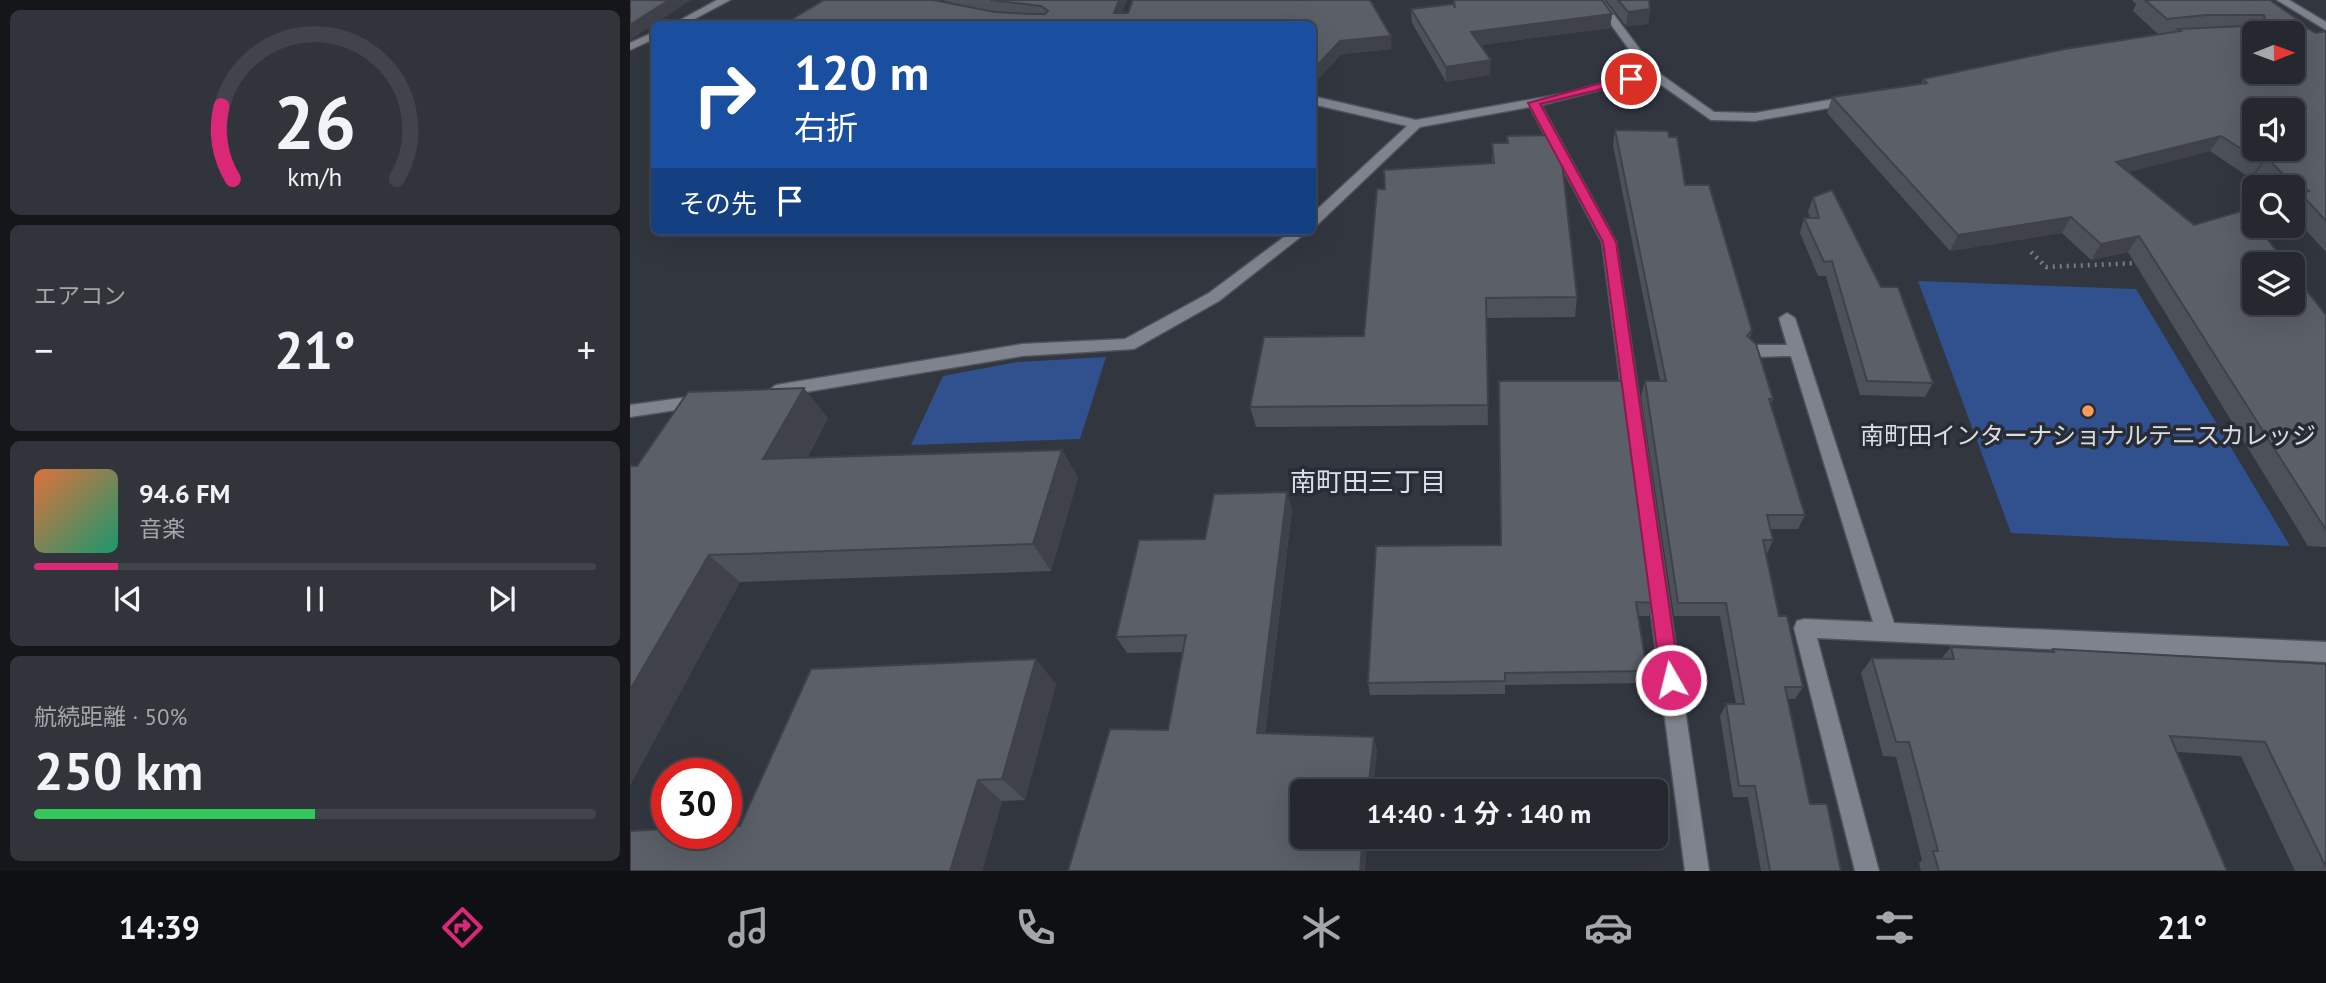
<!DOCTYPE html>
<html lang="ja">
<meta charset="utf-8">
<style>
:root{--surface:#26282f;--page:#32343b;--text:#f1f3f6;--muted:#a4a6aa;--line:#42444b;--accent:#db2777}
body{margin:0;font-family:"PT Sans","Noto Sans JP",sans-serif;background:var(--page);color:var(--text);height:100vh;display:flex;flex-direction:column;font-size:26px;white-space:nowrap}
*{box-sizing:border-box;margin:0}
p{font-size:23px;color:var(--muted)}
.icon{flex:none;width:38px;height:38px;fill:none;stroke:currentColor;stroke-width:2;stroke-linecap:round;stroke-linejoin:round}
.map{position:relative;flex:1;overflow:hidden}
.details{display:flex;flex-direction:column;gap:10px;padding:10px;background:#15161a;width:630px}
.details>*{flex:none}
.top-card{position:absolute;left:21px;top:21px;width:665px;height:214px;border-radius:10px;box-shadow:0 7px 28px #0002,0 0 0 2px var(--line);background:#1a4fa0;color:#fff;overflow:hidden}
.needle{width:46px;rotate:89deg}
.tools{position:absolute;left:1612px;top:21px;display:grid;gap:14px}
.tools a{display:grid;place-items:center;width:63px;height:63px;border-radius:10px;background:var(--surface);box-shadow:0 7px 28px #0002,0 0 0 2px var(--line);font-size:35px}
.speed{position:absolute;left:21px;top:758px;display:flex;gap:14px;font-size:35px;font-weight:700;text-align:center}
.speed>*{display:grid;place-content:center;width:91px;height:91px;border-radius:50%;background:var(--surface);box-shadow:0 7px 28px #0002,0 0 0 2px var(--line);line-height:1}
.speed .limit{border:10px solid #d22;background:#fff;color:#111}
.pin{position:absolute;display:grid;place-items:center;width:60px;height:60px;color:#fff;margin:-30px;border:4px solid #fff;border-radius:50%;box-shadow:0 2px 7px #0007}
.me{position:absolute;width:77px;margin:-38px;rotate:352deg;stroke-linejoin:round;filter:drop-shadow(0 0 5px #0008)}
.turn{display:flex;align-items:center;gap:24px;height:147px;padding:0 28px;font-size:32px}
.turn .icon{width:91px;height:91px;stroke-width:2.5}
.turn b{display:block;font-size:49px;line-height:60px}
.then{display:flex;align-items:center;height:66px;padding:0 28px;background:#0003;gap:14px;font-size:26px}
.big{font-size:52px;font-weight:700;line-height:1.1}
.details .tile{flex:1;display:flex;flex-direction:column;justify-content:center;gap:10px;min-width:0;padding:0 24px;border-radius:10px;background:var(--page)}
.details .dial{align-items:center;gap:0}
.dial svg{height:182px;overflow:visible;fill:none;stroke:var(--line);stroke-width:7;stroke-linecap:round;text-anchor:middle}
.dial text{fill:var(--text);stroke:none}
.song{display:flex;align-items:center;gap:21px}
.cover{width:84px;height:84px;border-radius:10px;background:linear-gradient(135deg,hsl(20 70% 55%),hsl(160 70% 35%))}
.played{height:7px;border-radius:4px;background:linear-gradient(90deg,var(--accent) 15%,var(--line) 15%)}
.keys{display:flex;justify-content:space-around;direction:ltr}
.heat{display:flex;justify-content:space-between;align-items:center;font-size:38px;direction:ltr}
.charge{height:10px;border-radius:5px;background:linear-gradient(90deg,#34c759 50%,var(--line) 0)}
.trip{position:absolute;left:660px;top:779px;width:378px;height:70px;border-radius:10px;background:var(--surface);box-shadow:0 7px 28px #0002,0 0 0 2px var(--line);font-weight:700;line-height:70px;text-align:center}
.menu{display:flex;height:112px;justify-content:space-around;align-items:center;background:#0f1013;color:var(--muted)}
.menu .icon{width:49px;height:49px}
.menu .selected{color:var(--accent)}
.menu b{font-size:32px;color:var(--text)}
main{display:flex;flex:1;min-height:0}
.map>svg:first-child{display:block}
.green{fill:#30518d}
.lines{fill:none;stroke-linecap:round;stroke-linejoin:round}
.minor-casing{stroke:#50535a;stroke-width:3}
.path{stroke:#777b82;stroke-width:4.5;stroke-dasharray:2 5;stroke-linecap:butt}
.minor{fill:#7e838d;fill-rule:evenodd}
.wall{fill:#4d5259}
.shaded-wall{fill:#3f4249}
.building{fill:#5a5f68;stroke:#3f4249;stroke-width:2;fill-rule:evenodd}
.route{fill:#db2777;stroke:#8e194d;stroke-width:2}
.poi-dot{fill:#ff9b5a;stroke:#282c34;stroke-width:2.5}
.labels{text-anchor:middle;stroke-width:7;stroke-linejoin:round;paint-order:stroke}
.poi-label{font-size:24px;fill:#dadde2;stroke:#282c34}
.neighbourhood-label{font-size:26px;fill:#dae0eb;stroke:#282c34}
</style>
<main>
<section class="details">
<div class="tile dial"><svg viewBox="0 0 100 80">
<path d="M14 69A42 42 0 1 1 86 69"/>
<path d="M14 69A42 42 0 0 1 9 37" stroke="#db2777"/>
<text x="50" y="56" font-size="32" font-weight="700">26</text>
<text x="50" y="72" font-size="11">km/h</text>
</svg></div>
<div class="tile"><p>エアコン</p>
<div class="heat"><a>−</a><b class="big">21°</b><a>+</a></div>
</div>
<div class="tile">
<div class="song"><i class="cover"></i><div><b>94.6 FM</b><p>音楽</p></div></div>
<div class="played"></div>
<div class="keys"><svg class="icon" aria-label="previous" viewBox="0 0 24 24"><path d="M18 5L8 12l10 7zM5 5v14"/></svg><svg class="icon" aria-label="pause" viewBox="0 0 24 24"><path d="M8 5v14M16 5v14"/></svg><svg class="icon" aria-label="next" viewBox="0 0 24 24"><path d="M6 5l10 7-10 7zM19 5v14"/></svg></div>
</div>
<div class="tile"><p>航続距離 · 50%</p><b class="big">250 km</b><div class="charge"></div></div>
</section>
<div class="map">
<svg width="1696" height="871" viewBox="0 0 1696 871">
<rect width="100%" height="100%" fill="#32363f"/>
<!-- green -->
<g class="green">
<path d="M1288 281 1506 289 1660 546 1381 533Z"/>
<path d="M476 357 450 439 281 445 313 376 387 362Z"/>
</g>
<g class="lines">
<defs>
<g id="minor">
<path d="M87 0H100L55 24H43Z"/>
<path d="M963 0H973L1026 71 1084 112 1125 113 1221 96 1227 100 1221 104 1125 121 1081 120 1020 77 911 105 986 242 1079 871H1055L972 242 900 107 790 127 687 225 682 226V214L777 126 682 104V96L786 120 937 93 1015 71Z"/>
<path d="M1647 0H1659L1696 22V30Z"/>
<path d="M24 32V39L0 50V43Z"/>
<path d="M662 231H678L589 301 504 349 392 356 146 397 138 391 146 385 392 344 495 339 579 293Z"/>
<path d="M1157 313 1165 318 1264 623 1696 642V662L1187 638 1249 871H1225L1164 628 1167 621 1174 619 1243 622 1161 356 1123 357 1115 351 1123 345H1157L1149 318Z"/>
<path d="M73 395 79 397 81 401 79 405 0 417V405Z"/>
</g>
</defs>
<!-- minor casing -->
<use href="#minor" class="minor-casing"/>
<!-- path -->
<path class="path" d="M1401 252 1416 267 1509 263"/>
<!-- minor -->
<use href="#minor" class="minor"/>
</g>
<!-- wall -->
<g class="wall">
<path d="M312 0H497L492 13 762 49 712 54 154 24 306 1 335 6Z"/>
<path d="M823 0H972L982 14 980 28 850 45 860 75 816 82 782 23 781 9 823 4Z"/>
<path d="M976 0H1019L1020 9 1018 24 996 26Z"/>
<path d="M1502 0H1640L1671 25 1686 33 1696 31V252L1662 215V187H1638L1626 173 1620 178 1580 151 1498 172 1564 225 1696 315V547L1678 546 1498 252 1461 260 1432 233 1320 251 1197 113 1202 97 1291 84 1293 79 1540 33 1528 34 1503 11 1506 4Z"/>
<path d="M985 130 1039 137 1055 185 1122 330 1120 338 1143 399 1140 405 1175 515 1168 529H1141L1143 540 1137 554H1136L1149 616 1173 687 1165 699H1158L1180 804 1211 871H1131L1118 797H1103L1090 716 1096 704H1106L1090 616H1044L1011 396 1015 381H1030L983 145Z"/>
<path d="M877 136 947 297 945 317 856 318 858 425 626 427 620 407 734 336 755 189 862 163V143H877Z"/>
<path d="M1183 197 1251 287 1303 383 1295 397 1230 395 1196 276H1188L1170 233 1174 218H1180L1178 212Z"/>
<path d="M869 381 1023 603 1019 616H1008L1017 671 1013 683 875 685V694L740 695 738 683 870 545Z"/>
<path d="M198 418 177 458 432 450 448 478 421 571 110 582 0 785 7 466Z"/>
<path d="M662 510 635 734 744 737 747 752 538 730 553 652 497 653 486 637 575 539Z"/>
<path d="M1321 647 1420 652 1423 649 1696 664V871H1665L1611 756 1547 752 1597 871H1291L1289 863 1292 860 1266 757 1253 756 1231 673 1242 658 1311 659Z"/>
<path d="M426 684 395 800 372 801 352 871H0L110 826Z"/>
</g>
<!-- shaded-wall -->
<g class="shaded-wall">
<path d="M39 0H61L0 40V25Z"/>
<path d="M489 0H497L488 24 484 13Z"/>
<path d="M1020 9 1018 24 996 26 998 12Z"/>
<path d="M982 14 980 28 842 46 841 32Z"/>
<path d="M761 36 762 49 712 54 682 86V71L710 41Z"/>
<path d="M861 60 860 75 816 82V67Z"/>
<path d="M1591 136 1580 151 1476 178 1486 162Z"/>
<path d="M1637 158 1626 173 1620 178 1632 162Z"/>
<path d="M1441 217 1432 233 1320 251 1328 235Z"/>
<path d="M1509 236 1498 252 1461 260 1471 244Z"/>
<path d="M174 388 198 418 160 488 133 459Z"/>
<path d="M432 450 448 478 421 571 403 544Z"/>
<path d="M657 492 662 510 633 748 627 733Z"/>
<path d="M79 555 110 582 0 785V690Z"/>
<path d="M406 659 426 684 395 800 372 779Z"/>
<path d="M744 737 747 752 743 791H738Z"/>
<path d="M348 780 372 801 352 871H320Z"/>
<path d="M733 836H738L735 871H730Z"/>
</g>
<!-- building -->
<g class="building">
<path d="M0 0H39L0 25Z"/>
<path d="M194 0H303L365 12 402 14H415L418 11 411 6 360 0H489L484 13H498L503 0H740L761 36 710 41 682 71V24H154Z"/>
<path d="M824 0H972L982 14 841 32 861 60 816 67 781 9 823 4 825 8Z"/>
<path d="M988 0H1019L1020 9 998 12Z"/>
<path d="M1515 0H1640L1670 21 1671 25 1686 33 1696 31V221L1671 194 1679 191 1654 175 1637 158 1632 162 1591 136 1486 162 1564 225 1615 210 1624 222V226H1627L1657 264H1624V303H1662V272L1696 315V530L1509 236 1471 244 1441 217 1328 235 1202 97 1297 83 1293 79 1435 49 1551 31 1548 29 1636 25 1634 15H1576L1537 19ZM1624 33H1662V72H1624ZM1624 110H1662V149H1624Z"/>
<path d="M985 130 1038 131 1039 137H1047L1055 185H1079L1122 330 1117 336 1126 344 1143 399H1139L1175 515H1137L1143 540H1133L1149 616H1157L1173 687H1155L1180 804H1197L1211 871H1140L1125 786H1109L1096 704H1114L1096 603H1048L1015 381H1036Z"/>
<path d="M924 135 930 145 947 297 856 298 858 405 620 407 634 337 734 336 747 189H755L754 170 864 163 862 143H878L877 136Z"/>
<path d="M1202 190 1251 287H1268L1303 383 1237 381 1202 261 1194 262 1174 218H1189L1183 197Z"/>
<path d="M869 381H992L1023 603 1006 602 1017 671 875 673V681L738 683 746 546 871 545Z"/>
<path d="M174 388 133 459 432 450 403 544 79 555 0 690V466H7L58 392Z"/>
<path d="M657 492 627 733 744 737 738 791H672V836H733L730 871H438L480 729 538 730 556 635 486 637 509 540 575 539 584 494Z"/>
<path d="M1321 647 1424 652 1423 649 1696 664V867L1635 742 1540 736 1597 871H1309L1303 851H1308L1279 742H1266L1242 658 1324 659Z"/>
<path d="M406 659 372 779 348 780 320 871H0V831L37 829V833H96V826H110L181 669Z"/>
</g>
<!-- route -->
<path class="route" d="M1001 75 1005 76V81L910 104 986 242 1050 680 1048 686 1041 689 1034 686 1031 680 973 242 898 103Z"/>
<!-- markers -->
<circle class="poi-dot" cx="1458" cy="411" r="7"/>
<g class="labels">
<!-- poi labels -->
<g class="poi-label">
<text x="1458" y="444">南町田インターナショナルテニスカレッジ</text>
</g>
<!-- neighbourhood labels -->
<g class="neighbourhood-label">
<text x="738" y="491">南町田三丁目</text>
</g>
</g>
</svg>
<div class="tools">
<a><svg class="needle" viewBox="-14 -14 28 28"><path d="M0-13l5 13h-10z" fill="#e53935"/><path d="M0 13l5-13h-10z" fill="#a4a6aa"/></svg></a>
<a><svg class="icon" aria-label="sound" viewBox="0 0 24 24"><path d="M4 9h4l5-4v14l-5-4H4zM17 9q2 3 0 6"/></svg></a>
<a><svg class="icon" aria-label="search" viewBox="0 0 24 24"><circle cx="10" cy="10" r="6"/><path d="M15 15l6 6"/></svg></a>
<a><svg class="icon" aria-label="layers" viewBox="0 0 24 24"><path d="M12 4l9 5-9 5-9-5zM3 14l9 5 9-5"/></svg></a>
</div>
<div class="speed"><div class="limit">30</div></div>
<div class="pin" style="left:1001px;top:79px;background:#d93025"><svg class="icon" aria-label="arrive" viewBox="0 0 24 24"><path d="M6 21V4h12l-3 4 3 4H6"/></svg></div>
<svg class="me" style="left:1041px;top:680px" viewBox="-20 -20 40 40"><circle r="17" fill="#db2777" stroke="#fff" stroke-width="3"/><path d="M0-11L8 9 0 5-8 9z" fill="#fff"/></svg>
<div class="trip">14:40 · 1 分 · 140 m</div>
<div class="top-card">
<div class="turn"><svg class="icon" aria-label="right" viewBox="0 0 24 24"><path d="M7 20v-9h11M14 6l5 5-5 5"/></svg><div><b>120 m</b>右折</div></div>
<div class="then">その先<svg class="icon" aria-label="arrive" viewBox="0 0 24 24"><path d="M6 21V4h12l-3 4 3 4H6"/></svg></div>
</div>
</div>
</main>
<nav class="menu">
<b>14:39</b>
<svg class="icon selected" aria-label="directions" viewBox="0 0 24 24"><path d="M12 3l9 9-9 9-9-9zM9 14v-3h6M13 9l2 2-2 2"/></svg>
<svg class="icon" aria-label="music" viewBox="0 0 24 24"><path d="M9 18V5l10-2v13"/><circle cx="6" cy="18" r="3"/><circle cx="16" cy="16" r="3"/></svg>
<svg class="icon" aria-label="phone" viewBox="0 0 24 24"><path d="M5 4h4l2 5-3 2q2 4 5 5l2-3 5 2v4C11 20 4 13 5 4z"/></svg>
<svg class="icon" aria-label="climate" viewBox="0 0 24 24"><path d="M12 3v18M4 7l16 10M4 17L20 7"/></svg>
<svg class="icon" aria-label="car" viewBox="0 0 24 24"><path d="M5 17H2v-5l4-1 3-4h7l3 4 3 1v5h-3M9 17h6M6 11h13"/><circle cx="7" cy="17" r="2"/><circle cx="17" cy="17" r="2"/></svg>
<svg class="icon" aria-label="filters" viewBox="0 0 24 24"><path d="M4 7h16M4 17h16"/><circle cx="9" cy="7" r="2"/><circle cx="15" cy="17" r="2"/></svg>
<b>21°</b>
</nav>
